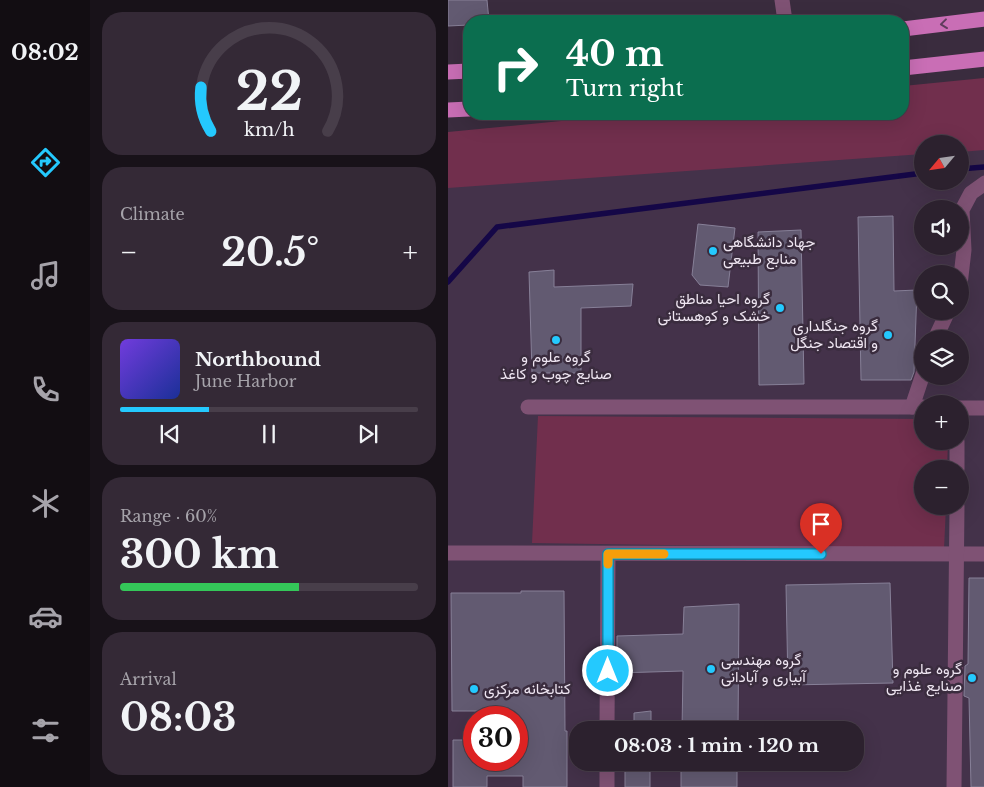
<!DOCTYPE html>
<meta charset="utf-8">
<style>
:root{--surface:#2c212e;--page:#342936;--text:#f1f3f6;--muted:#a6a3aa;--line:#483e4a;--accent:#24c9fe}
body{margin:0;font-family:"Libre Baskerville",Vazirmatn,serif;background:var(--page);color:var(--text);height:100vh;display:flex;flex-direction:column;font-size:19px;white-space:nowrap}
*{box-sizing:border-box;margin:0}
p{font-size:16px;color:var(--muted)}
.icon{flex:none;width:28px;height:28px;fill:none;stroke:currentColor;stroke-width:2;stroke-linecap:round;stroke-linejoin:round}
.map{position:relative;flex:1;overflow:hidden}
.details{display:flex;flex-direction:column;gap:12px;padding:12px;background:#181219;width:358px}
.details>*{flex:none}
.banner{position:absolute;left:15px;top:15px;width:446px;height:105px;border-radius:20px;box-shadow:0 5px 20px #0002,0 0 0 1px var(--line);background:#0b6e4f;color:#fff;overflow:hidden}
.needle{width:32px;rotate:241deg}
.controls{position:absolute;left:466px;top:135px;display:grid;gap:10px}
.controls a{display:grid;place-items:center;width:55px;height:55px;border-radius:50%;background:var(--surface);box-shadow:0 5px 20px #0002,0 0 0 1px var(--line);font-size:25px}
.speed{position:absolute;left:15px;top:706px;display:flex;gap:10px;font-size:25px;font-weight:700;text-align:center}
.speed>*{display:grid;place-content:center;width:65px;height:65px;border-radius:50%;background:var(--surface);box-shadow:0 5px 20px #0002,0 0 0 1px var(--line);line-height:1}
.speed .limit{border:8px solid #d22;background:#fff;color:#111}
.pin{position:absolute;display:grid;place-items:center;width:42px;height:42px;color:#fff;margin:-51px -21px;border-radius:50% 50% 50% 0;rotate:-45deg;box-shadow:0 0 5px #0007}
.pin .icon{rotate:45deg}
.me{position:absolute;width:55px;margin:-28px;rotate:0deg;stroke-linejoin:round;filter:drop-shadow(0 0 4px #0008)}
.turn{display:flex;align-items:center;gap:18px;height:105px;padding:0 20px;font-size:22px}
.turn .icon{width:65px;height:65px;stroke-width:2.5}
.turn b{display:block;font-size:35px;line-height:42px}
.big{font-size:38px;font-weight:800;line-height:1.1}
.details .widget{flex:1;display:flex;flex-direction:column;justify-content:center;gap:8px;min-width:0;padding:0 18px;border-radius:20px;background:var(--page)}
.details .dial{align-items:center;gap:0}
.dial svg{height:130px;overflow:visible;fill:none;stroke:var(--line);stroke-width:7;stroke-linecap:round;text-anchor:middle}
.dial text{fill:var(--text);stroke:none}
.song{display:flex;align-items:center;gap:15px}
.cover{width:60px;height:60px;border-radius:8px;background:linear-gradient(135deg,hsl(260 70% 55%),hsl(230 70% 35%))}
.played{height:5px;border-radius:2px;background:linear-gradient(90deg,var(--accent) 30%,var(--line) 30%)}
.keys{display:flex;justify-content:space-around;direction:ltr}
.heat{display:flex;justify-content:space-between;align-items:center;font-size:28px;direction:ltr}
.charge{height:8px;border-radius:4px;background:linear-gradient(90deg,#34c759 60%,var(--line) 0)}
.trip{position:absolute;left:121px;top:721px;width:295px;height:50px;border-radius:20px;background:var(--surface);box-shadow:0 5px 20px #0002,0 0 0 1px var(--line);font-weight:800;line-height:50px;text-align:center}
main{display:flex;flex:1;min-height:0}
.menu{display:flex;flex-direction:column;width:90px;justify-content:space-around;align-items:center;background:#120d12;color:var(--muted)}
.menu .icon{width:35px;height:35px}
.menu .active{color:var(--accent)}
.menu b{font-size:22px;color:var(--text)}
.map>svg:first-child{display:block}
.built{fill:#44324a;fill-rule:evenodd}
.green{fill:#712f4d}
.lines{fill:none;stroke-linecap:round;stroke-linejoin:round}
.stream{stroke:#150747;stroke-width:5.5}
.building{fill:#625a71;stroke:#878098}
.street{stroke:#7f5274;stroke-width:15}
.primary{stroke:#c96eb5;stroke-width:15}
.oneway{stroke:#5e3c5c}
.route-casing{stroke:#1783a5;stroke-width:12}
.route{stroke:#24c9fe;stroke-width:9}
.slow{stroke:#f59e0b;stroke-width:9}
.poi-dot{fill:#24c9fe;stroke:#3a2c3e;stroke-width:2}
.labels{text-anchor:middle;stroke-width:5;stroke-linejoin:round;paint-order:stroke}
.poi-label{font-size:15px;fill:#efe6f2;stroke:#3a2c3e;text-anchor:start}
</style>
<main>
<nav class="menu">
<b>08:02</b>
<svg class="icon active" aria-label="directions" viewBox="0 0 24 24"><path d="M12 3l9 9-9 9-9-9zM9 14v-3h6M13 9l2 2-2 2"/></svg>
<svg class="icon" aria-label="music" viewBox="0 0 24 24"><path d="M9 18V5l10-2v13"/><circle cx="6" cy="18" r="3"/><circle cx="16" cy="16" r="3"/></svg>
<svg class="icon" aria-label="phone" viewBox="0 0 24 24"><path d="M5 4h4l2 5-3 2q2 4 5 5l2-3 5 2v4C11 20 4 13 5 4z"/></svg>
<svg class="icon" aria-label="climate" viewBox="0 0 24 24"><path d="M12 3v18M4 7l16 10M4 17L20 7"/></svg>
<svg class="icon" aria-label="car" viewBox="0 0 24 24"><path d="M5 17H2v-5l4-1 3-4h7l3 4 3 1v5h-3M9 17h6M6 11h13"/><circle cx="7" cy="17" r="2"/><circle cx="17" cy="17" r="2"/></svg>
<svg class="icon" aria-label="filters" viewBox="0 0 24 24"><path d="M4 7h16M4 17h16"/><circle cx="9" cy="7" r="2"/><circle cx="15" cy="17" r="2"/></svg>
</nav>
<section class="details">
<div class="widget dial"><svg viewBox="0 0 100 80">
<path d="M14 69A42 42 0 1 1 86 69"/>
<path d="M14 69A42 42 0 0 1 8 42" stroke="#24c9fe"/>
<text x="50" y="56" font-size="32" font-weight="700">22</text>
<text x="50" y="72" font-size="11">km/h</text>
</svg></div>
<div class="widget"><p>Climate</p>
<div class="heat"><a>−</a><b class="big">20.5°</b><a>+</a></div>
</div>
<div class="widget">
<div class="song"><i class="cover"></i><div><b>Northbound</b><p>June Harbor</p></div></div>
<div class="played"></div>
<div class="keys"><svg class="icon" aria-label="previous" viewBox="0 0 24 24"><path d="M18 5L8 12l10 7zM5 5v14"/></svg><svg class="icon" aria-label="pause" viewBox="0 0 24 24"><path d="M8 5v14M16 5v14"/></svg><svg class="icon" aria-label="next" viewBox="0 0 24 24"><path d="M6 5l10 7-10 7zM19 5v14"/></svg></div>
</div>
<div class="widget"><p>Range · 60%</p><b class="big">300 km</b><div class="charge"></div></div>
<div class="widget"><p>Arrival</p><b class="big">08:03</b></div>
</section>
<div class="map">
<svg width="537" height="787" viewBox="0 0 537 787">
<rect width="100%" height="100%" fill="#3a2c3e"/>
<!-- built -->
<path class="built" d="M536 97V787H0V146L455 114ZM475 144H512V181H475ZM475 209H512V246H475ZM475 274H512V311H475ZM475 339H512V376H475ZM475 404H512V441H475ZM475 469H512V506H475ZM26 718H69V760H26ZM130 730H408V762H130Z"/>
<!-- green -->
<g class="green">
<path d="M536 78V150L513 152 512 144H475V154L0 188V132L184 114H455V86Z"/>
<path d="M90 416 475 419V441H500L499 469H475V506H498L496 549 84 543Z"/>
</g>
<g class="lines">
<!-- stream -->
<g class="stream">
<path d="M512 169 537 167"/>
<path d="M0 282 49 227 475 173"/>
</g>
</g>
<!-- building -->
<g class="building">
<path d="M0 0H39L41 21H21V25L0 26Z"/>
<path d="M445 216 446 291 469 290 466 372 463 380H413L410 217Z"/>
<path d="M250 224 287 228 280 287 252 285 244 275Z"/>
<path d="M353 230 356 384 311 385 310 232Z"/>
<path d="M106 270V287L185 284 183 306 133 308V373H84L81 272Z"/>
<path d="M521 578H537V787H523L521 698 516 696 517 666 520 664Z"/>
<path d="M442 583 445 683 340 685 338 585Z"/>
<path d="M73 591H116L117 731H119V787H75V776H39V787H5V740H26V760H69V718H33V711H4L3 593H73Z"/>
<path d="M291 604 290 730H234L235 671 169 673V636L235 634 236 607Z"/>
<path d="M203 711V730H186V713Z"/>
<rect x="177" y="762" width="25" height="25"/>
<rect x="233" y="762" width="56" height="25"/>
</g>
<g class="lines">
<!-- street -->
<g class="street">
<path d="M334 0 337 21"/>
<path d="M512 285 516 250 514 210 523 193 537 183"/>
<path d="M487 339 500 311"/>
<path d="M80 407H475"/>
<path d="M464 407 475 374"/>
<path d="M512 408H537"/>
<path d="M509 469V441"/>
<path d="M0 553 537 554"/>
<path d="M159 730 160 554"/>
<path d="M159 787V762"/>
<path d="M506 787 509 506"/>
</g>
<!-- primary -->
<g class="primary">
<path d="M455 29 537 19"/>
<path d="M455 68 537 59"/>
<path d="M0 72 21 71"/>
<path d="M0 110 21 109"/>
</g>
</g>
<!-- one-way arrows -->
<defs><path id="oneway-chevron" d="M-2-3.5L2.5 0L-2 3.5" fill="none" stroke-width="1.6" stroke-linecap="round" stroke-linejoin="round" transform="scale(1.25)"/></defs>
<use class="oneway" href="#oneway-chevron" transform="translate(496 24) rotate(173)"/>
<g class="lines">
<defs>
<path id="route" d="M160 671V554H373"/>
</defs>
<!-- route casing -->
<use href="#route" class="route-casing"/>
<!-- route -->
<use href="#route" class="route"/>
<!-- slow -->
<path class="slow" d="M160 564V554H216"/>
</g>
<!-- markers -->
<g class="poi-dot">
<circle cx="265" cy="251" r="5"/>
<circle cx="332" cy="308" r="5"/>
<circle cx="440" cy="335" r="5"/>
<circle cx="108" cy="340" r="5"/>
<circle cx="263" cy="669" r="5"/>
<circle cx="524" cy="678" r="5"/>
<circle cx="26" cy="689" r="5"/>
</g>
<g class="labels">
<!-- poi labels -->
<g class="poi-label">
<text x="275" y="247">جهاد دانشگاهی<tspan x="275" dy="17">منابع طبیعی</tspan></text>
<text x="322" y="304" text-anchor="end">گروه احیا مناطق<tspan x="322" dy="17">خشک و کوهستانی</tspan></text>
<text x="430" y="331" text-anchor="end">گروه جنگلداری<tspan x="430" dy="17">و اقتصاد جنگل</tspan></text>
<text x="108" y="362" text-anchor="middle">گروه علوم و<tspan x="108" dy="17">صنایع چوب و کاغذ</tspan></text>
<text x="273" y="665">گروه مهندسی<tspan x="273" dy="17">آبیاری و آبادانی</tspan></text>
<text x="514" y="674" text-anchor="end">گروه علوم و<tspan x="514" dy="17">صنایع غذایی</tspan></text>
<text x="36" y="694">کتابخانه مرکزی</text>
</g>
</g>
</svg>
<div class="controls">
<a><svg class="needle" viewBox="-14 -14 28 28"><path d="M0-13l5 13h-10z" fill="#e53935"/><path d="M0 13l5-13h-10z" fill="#a6a3aa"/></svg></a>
<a><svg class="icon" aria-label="sound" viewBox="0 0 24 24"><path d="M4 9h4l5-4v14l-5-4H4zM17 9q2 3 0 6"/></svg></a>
<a><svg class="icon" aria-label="search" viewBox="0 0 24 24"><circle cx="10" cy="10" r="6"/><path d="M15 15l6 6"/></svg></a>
<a><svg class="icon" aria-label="layers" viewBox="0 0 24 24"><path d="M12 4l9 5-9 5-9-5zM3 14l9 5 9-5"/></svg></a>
<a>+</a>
<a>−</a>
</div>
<div class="speed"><div class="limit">30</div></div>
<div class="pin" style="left:373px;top:554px;background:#d93025"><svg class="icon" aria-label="arrive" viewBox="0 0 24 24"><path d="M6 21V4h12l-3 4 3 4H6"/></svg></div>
<svg class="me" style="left:160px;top:671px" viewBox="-20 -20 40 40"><circle r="17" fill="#24c9fe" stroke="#fff" stroke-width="3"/><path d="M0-11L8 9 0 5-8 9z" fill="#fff"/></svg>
<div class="trip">08:03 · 1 min · 120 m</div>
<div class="banner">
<div class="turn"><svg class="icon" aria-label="right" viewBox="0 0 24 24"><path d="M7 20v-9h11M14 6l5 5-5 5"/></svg><div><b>40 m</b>Turn right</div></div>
</div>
</div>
</main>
